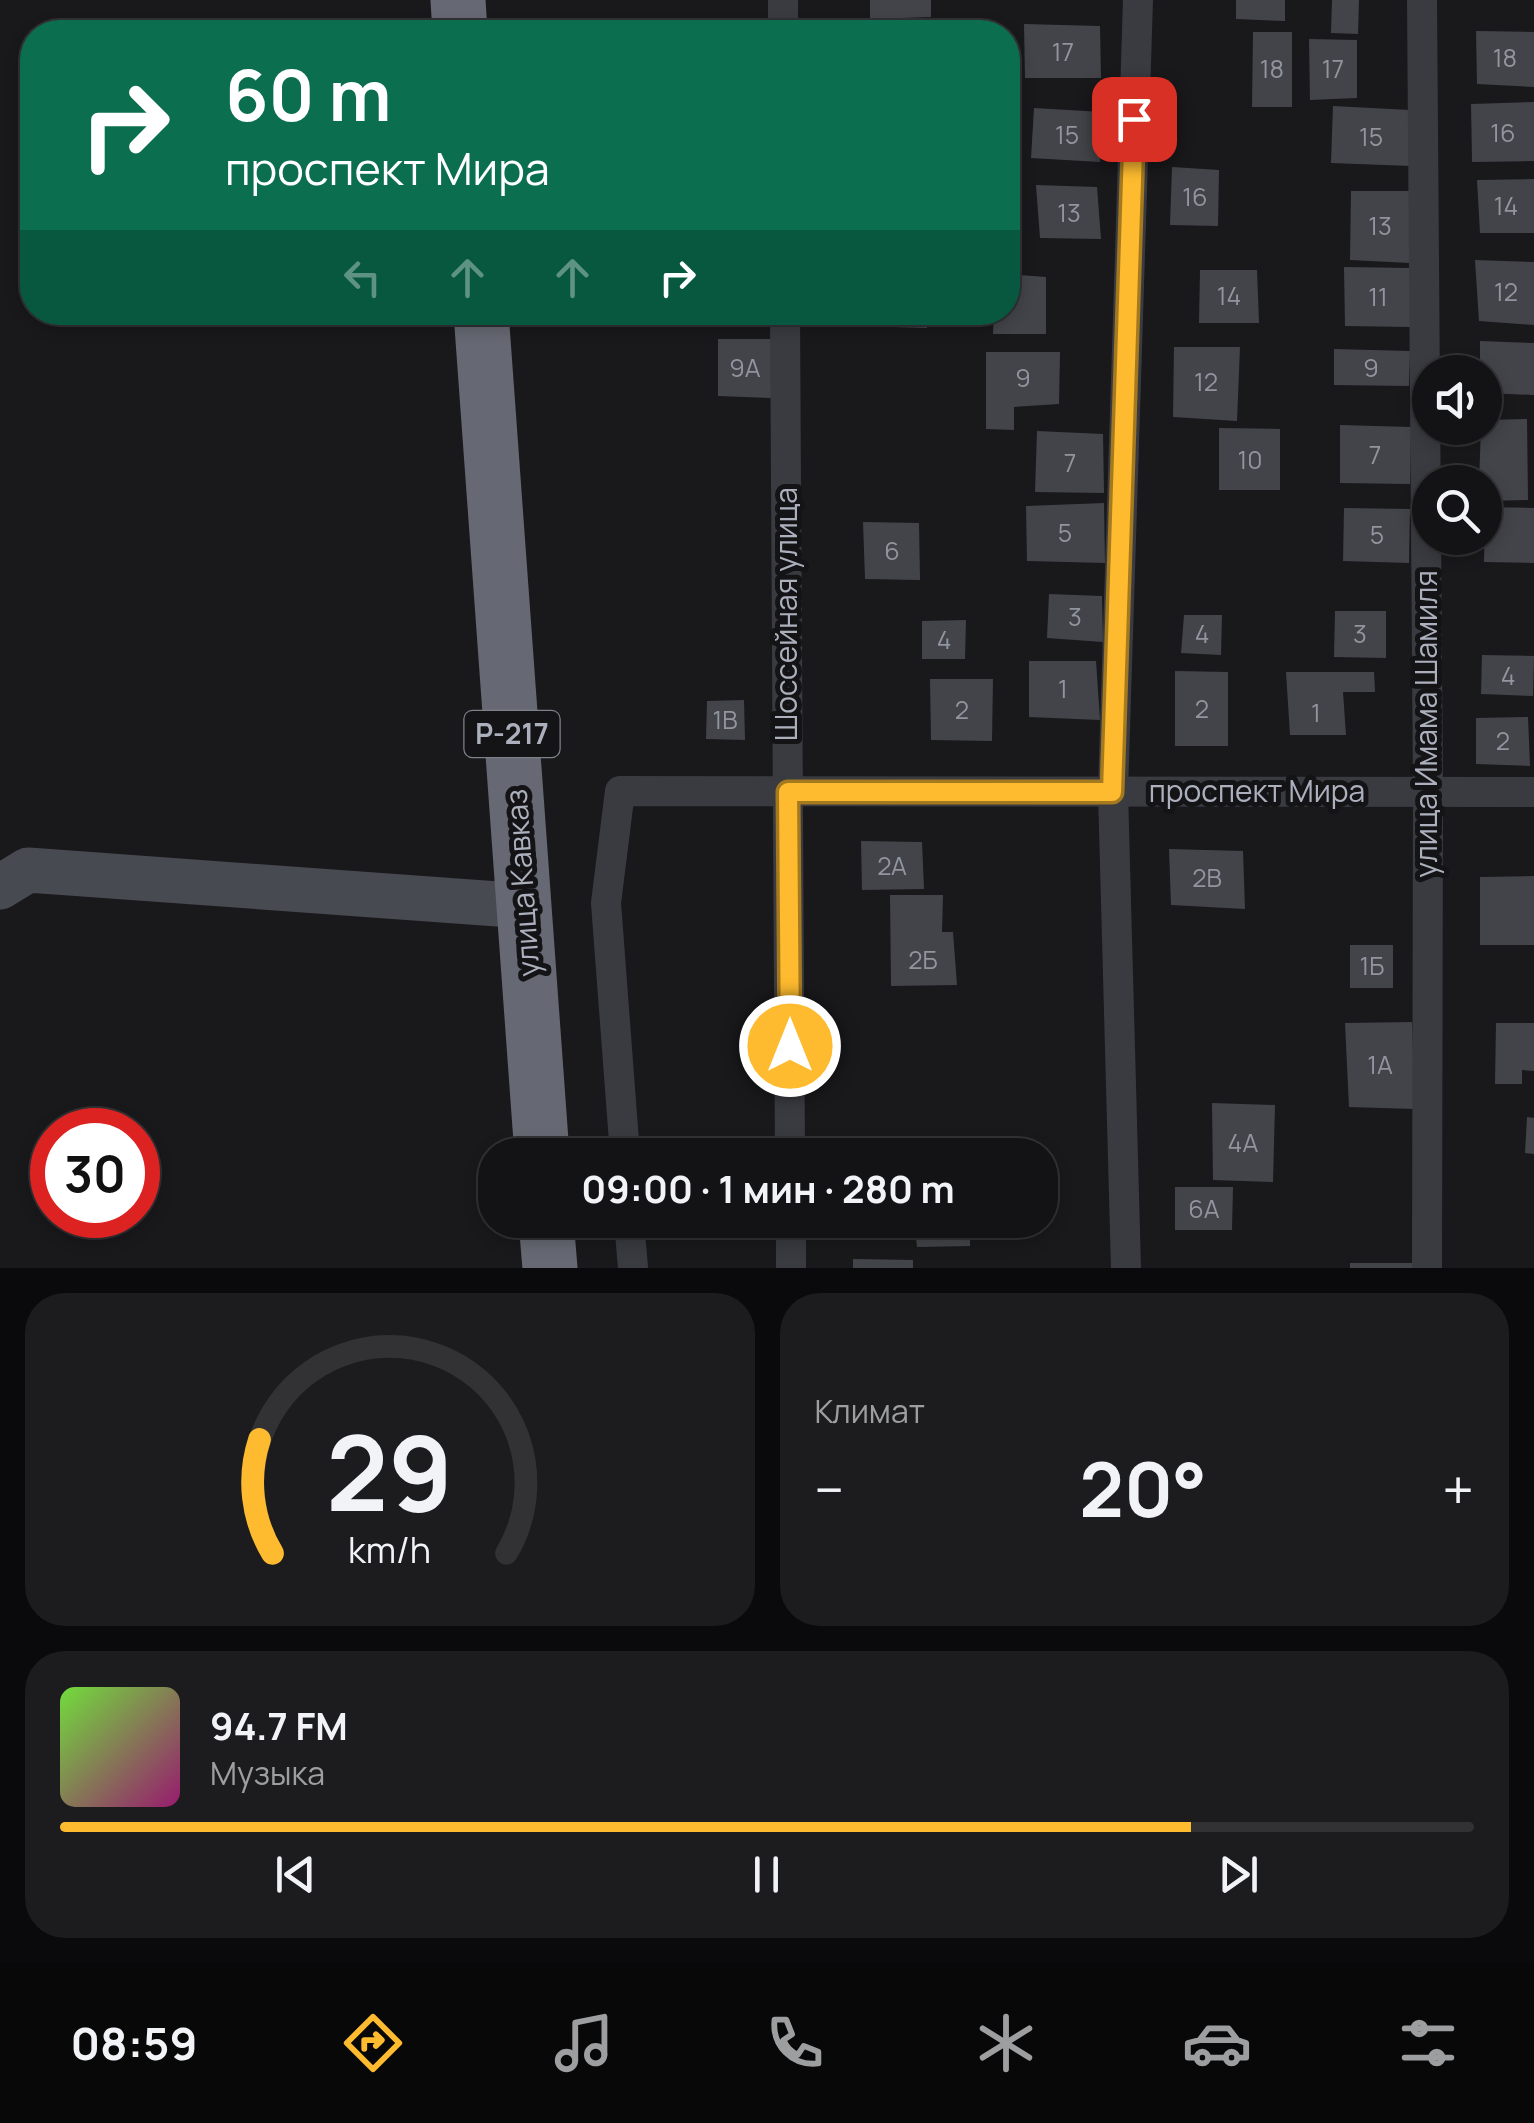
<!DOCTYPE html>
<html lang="ru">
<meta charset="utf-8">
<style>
:root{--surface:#131315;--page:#1c1c1e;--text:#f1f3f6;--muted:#9d9ea0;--line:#323234;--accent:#febb2f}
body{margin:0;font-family:Manrope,sans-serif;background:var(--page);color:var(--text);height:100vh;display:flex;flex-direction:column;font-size:38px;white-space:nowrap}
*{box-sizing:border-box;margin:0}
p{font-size:32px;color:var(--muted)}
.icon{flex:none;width:55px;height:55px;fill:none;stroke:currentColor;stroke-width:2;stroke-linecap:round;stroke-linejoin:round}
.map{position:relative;height:1268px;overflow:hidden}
.panel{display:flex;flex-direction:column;gap:25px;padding:25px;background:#0a0a0c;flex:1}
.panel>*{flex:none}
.hud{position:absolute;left:20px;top:20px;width:1000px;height:305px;border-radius:40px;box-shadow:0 5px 15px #0003,0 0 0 2px var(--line);background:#0b6e4f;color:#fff;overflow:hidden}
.buttons{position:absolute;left:1412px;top:355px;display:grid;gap:20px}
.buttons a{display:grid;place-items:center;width:90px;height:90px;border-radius:50%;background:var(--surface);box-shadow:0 5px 15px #0003,0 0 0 2px var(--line);font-size:50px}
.speed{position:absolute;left:30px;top:1108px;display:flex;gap:20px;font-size:50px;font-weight:700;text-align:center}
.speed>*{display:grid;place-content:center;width:130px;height:130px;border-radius:50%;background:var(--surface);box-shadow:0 5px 15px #0003,0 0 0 2px var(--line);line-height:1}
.speed .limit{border:15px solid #d22;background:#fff;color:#111}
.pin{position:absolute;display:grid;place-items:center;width:85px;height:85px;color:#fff;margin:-42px;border-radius:20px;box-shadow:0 5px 15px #0006}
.me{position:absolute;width:110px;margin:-55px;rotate:0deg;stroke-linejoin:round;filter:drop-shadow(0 0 8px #0008)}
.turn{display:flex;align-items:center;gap:35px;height:210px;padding:0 40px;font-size:45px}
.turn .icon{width:130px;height:130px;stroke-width:2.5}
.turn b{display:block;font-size:70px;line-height:85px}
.lanes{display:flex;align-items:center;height:95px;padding:0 40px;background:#0003;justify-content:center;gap:50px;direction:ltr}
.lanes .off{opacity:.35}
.big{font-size:75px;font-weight:700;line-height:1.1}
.panel .card{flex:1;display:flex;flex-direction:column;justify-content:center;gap:15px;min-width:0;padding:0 35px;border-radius:40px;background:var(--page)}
.panel .dial{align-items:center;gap:0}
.dial svg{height:260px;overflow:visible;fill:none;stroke:var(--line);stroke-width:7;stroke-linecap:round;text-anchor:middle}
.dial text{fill:var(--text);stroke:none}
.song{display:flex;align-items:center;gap:30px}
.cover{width:120px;height:120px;border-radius:15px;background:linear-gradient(135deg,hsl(100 70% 55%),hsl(320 70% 35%))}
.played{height:10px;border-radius:5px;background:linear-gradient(90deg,var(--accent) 80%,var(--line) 80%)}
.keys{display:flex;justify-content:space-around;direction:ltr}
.heat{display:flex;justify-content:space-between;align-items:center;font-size:55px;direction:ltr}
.panel .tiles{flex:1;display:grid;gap:25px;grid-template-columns:1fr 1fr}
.card:last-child{grid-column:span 2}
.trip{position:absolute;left:478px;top:1138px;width:580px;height:100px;border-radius:40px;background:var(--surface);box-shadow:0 5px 15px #0003,0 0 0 2px var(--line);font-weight:700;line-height:100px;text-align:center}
.tabs{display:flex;height:160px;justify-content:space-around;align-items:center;background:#080808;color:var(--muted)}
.tabs .icon{width:70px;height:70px}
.tabs .selected{color:var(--accent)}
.tabs b{font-size:45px;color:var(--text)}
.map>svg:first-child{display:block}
.building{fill:#434449}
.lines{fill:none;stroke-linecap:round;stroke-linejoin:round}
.street{stroke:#3a3b41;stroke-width:30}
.secondary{stroke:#484a51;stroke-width:45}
.highway{stroke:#666973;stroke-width:55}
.route-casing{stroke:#a57a1f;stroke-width:25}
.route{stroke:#febb2f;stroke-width:18}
.labels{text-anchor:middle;stroke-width:10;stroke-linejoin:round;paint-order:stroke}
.number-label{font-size:25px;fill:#91959f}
.shield{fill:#141417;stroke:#7e818a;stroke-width:2.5}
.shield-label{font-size:28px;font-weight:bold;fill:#abb0bc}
.street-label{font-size:30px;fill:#abb0bc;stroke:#141417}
</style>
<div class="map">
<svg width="1534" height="1268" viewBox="0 0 1534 1268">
<rect width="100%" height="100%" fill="#19191c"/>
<!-- building -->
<g class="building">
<path d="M870 0H931V17L870 19Z"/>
<path d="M1236 0H1285V21L1236 19Z"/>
<path d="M1332 0H1359L1358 34 1331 33Z"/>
<path d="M1024 24 1100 26 1101 78H1025Z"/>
<path d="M1476 31 1534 32V87L1477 84Z"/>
<path d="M1253 32H1292V107H1252Z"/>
<path d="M1309 39 1357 40V98L1310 100Z"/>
<path d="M1534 102V161L1472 162 1471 104Z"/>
<path d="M1333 106 1410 110 1411 166 1331 163Z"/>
<path d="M1034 108 1102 112 1100 162 1031 158Z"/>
<path d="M1172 167 1219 170 1218 226 1170 225Z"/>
<path d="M1534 179V233H1480L1477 180Z"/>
<path d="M1036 185 1097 187 1101 239 1040 238Z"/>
<path d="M1351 191H1410V263L1350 260Z"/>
<path d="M1475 260 1534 262V325L1479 321Z"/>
<path d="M1344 267 1411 268V327L1345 326Z"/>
<path d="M1200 270H1257L1259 323H1199Z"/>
<path d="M1008 274 1046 277V334H993L994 312H1008Z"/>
<path d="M859 312H927V328L859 326Z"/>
<path d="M718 339H773L772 398 718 396Z"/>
<path d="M1480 341 1534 343V395L1485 393V372H1480Z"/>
<path d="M1174 347H1240L1237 421 1173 417Z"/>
<path d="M1334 349 1410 351 1409 386 1334 385Z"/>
<path d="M986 352H1060L1059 404 1014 407V430L986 429Z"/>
<path d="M1527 419 1528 500 1485 501V482H1479L1481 428H1485V420Z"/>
<path d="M1340 425 1411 427 1410 484 1340 483Z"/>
<path d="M1219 428 1280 429V490H1219Z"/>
<path d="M1037 431 1103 434 1104 493 1035 492Z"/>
<path d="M1104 503 1105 563 1027 561 1026 506Z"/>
<path d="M1485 507 1534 508V563L1484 562Z"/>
<path d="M1344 508 1410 509 1409 563 1343 561Z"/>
<path d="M863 522 919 523 920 580 865 579Z"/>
<path d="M1049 594 1102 596 1103 642 1047 638Z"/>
<path d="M1335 611H1386V658L1334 657Z"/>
<path d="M1184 615H1222L1221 655 1181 653Z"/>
<path d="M966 620 965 659H922V621Z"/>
<path d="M1482 655 1534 656 1533 696 1481 694Z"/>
<path d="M1029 661H1096L1100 720 1029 717Z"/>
<path d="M1175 671 1228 672V746H1175Z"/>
<path d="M1286 672H1374L1375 692H1343L1346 735H1290Z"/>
<path d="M930 679H993L992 741 931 740Z"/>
<path d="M744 700 745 740 706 739 707 701Z"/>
<path d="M1528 717 1530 766 1476 764V718Z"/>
<path d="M861 841 922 842 924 889 862 890Z"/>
<path d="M1169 849 1243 851 1245 909 1171 905Z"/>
<path d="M1534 876V945H1480V877Z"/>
<path d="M890 895H943L942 932H953L957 985 891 986Z"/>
<rect x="1350" y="945" width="43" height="43"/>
<path d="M1412 1022 1415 1109 1349 1107 1345 1023Z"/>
<path d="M1496 1023H1534V1071L1522 1070V1084H1495Z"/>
<path d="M1212 1103 1275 1105 1273 1182 1213 1180Z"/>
<path d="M1527 1117 1534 1118V1154L1525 1153Z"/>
<path d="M1175 1187H1233L1232 1230H1175Z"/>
<path d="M914 1220H970V1246L917 1247Z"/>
<path d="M853 1259 913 1260V1268H853Z"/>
<path d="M1350 1263H1412L1413 1268H1350Z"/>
</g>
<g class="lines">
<!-- street -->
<g class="street">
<path d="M783 0V32"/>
<path d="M1422 0 1428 792 1427 1268"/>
<path d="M785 312 790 1155"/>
<path d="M625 1155 606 903 620 791 1534 792"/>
<path d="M629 1220 633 1268"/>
<path d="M791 1220V1268"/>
<path d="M1126 1268 1113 792 1138 0"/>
</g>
<!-- secondary -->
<path class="secondary" d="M0 887 28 870 525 906"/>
<!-- highway -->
<g class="highway">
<path d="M458 0 460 32"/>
<path d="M481 312 542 1155"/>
<path d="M546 1220 550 1268"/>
</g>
</g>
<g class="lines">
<defs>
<path id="route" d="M790 1046 788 792H1112L1134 119"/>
</defs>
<!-- route casing -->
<use href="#route" class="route-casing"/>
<!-- route -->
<use href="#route" class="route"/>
</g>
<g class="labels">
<!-- number labels -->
<g class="number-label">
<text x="1063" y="61">17</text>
<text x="1505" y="67">18</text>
<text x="1272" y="78">18</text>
<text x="1333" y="78">17</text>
<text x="1503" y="142">16</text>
<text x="1067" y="144">15</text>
<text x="1371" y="146">15</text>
<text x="1195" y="206">16</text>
<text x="1506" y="215">14</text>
<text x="1069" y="222">13</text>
<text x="1380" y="235">13</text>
<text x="1506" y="301">12</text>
<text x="1229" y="305">14</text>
<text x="1378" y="306">11</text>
<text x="745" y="377">9А</text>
<text x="1371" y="377">9</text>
<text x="1023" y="387">9</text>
<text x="1206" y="391">12</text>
<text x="1375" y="464">7</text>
<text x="1250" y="469">10</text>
<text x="1070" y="472">7</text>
<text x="1065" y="542">5</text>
<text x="1377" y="544">5</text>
<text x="892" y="560">6</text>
<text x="1075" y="626">3</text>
<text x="1202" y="643">4</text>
<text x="1360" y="643">3</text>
<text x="944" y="649">4</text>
<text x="1508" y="685">4</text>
<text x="1063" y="698">1</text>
<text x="1202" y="718">2</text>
<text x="962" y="719">2</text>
<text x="1316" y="722">1</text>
<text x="725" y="729">1В</text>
<text x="1503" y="750">2</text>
<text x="892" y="875">2А</text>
<text x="1207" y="887">2В</text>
<text x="923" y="969">2Б</text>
<text x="1372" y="975">1Б</text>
<text x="1380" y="1074">1А</text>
<text x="1243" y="1152">4А</text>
<text x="1204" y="1218">6А</text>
</g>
<!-- shield labels -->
<rect class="shield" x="464.5" y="711" width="95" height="46" rx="8"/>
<g class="shield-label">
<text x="512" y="744">Р-217</text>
</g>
<!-- street labels -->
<g class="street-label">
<text transform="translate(787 614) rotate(-90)" y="10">Шоссейная улица</text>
<text transform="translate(1427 724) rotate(-90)" y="10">улица Имама Шамиля</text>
<text x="1257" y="802">проспект Мира</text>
<text transform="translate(523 883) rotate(-94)" y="10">улица Кавказ</text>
</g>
</g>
</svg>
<div class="buttons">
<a><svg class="icon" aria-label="sound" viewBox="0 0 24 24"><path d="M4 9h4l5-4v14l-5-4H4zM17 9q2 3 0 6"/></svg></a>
<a><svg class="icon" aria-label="search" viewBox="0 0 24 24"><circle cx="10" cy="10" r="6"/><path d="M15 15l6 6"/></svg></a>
</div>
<div class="speed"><div class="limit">30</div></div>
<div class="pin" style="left:1134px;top:119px;background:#d93025"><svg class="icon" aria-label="arrive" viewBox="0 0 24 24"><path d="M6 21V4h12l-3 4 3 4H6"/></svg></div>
<svg class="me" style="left:790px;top:1046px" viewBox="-20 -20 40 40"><circle r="17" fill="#febb2f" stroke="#fff" stroke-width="3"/><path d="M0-11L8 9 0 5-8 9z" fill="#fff"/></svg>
<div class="trip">09:00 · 1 мин · 280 m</div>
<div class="hud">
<div class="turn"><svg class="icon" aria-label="right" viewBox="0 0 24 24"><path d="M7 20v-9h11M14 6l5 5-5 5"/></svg><div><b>60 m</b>проспект Мира</div></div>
<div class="lanes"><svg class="icon off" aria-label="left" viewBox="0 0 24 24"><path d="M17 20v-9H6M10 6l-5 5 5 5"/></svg><svg class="icon off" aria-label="ahead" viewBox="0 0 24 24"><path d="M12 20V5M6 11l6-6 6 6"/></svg><svg class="icon off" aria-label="ahead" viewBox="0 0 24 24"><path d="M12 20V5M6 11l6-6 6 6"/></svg><svg class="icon" aria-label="right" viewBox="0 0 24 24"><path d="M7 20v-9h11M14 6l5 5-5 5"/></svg></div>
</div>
</div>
<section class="panel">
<div class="tiles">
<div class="card dial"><svg viewBox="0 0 100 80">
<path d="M14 69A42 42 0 1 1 86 69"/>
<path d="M14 69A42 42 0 0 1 10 34" stroke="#febb2f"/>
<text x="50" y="56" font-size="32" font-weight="700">29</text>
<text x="50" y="72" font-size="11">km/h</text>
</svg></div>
<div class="card"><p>Климат</p>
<div class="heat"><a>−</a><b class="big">20°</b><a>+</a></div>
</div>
<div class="card">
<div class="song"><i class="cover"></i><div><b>94.7 FM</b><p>Музыка</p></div></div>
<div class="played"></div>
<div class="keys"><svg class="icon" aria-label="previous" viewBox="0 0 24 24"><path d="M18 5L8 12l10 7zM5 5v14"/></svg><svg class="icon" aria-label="pause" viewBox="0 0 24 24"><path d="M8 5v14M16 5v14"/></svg><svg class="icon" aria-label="next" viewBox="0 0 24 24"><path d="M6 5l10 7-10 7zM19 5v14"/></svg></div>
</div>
</div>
</section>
<nav class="tabs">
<b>08:59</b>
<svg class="icon selected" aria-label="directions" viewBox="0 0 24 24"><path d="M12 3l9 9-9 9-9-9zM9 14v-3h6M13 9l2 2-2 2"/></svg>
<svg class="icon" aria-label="music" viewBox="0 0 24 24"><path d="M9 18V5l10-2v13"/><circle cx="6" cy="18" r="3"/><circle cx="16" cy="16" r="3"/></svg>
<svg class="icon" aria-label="phone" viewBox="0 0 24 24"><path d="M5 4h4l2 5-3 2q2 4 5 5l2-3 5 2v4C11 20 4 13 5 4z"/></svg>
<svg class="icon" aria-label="climate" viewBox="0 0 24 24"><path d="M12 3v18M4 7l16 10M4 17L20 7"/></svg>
<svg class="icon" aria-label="car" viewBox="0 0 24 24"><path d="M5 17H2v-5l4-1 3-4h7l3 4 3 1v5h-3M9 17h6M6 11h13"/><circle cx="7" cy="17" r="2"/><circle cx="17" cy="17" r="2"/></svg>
<svg class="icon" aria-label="filters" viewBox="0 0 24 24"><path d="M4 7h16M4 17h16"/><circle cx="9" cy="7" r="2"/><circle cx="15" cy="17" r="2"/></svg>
</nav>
